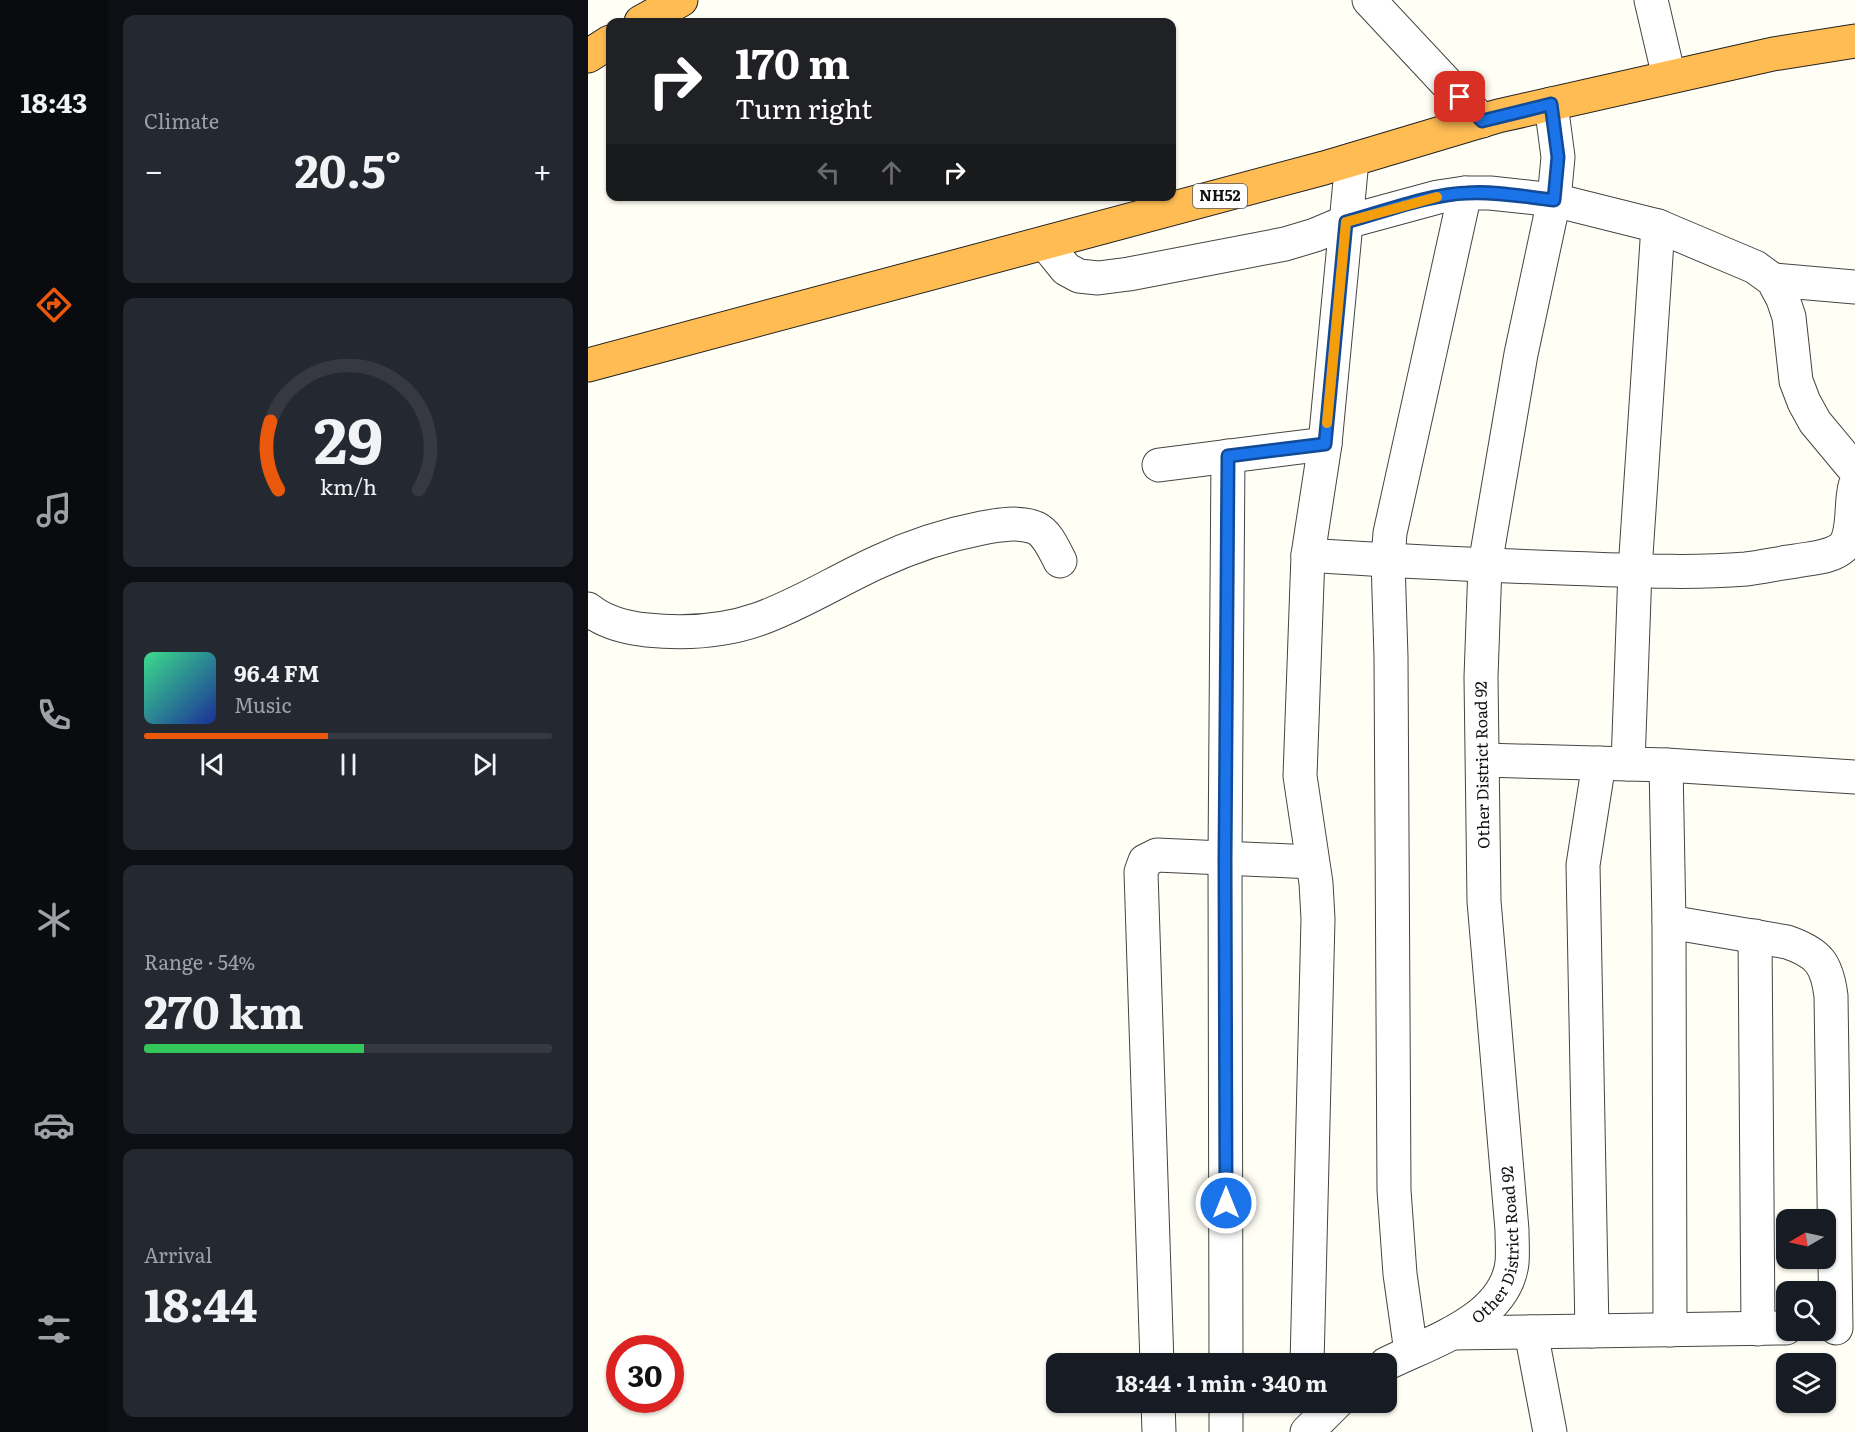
<!DOCTYPE html>
<meta charset="utf-8">
<style>
:root{--surface:#171b24;--page:#242831;--text:#f1f3f6;--muted:#9ea1a6;--line:#363941;--accent:#ea580c}
body{margin:0;font-family:Literata,serif;background:var(--page);color:var(--text);height:100vh;display:flex;flex-direction:column;font-size:22px;white-space:nowrap}
*{box-sizing:border-box;margin:0}
p{font-size:20px;color:var(--muted)}
.icon{flex:none;width:33px;height:33px;fill:none;stroke:currentColor;stroke-width:2;stroke-linecap:round;stroke-linejoin:round}
.map{position:relative;flex:1;overflow:hidden}
.side{display:flex;flex-direction:column;gap:15px;padding:15px;background:#0d0f14;width:480px}
.side>*{flex:none}
.top-card{position:absolute;left:18px;top:18px;width:570px;height:183px;border-radius:12px;box-shadow:0 2px 4px #0004;background:#202124;color:#fff;overflow:hidden}
.needle{width:39px;rotate:261deg}
.fabs{position:absolute;left:1188px;top:1209px;display:grid;gap:12px}
.fabs a{display:grid;place-items:center;width:60px;height:60px;border-radius:12px;background:var(--surface);box-shadow:0 2px 4px #0004;font-size:30px}
.speed{position:absolute;left:18px;top:1335px;display:flex;gap:12px;font-size:30px;font-weight:700;text-align:center}
.speed>*{display:grid;place-content:center;width:78px;height:78px;border-radius:50%;background:var(--surface);box-shadow:0 2px 4px #0004;line-height:1}
.speed .limit{border:9px solid #d22;background:#fff;color:#111}
.pin{position:absolute;display:grid;place-items:center;width:51px;height:51px;color:#fff;margin:-26px;border-radius:12px;box-shadow:0 3px 9px #0006}
.me{position:absolute;width:66px;margin:-33px;rotate:0deg;stroke-linejoin:round;filter:drop-shadow(0 0 4px #0008)}
.turn{display:flex;align-items:center;gap:21px;height:126px;padding:0 30px;font-size:27px}
.turn .icon{width:78px;height:78px;stroke-width:2.5}
.turn b{display:block;font-size:42px;line-height:51px}
.lanes{display:flex;align-items:center;height:57px;padding:0 30px;background:#0003;justify-content:center;gap:30px;direction:ltr}
.lanes .off{opacity:.35}
.big{font-size:45px;font-weight:700;line-height:1.1}
.side .widget{flex:1;display:flex;flex-direction:column;justify-content:center;gap:9px;min-width:0;padding:0 21px;border-radius:12px;background:var(--page)}
.side .dial{align-items:center;gap:0}
.dial svg{height:156px;overflow:visible;fill:none;stroke:var(--line);stroke-width:7;stroke-linecap:round;text-anchor:middle}
.dial text{fill:var(--text);stroke:none}
.song{display:flex;align-items:center;gap:18px}
.cover{width:72px;height:72px;border-radius:9px;background:linear-gradient(135deg,hsl(150 70% 55%),hsl(230 70% 35%))}
.played{height:6px;border-radius:3px;background:linear-gradient(90deg,var(--accent) 45%,var(--line) 45%)}
.keys{display:flex;justify-content:space-around;direction:ltr}
.heat{display:flex;justify-content:space-between;align-items:center;font-size:33px;direction:ltr}
.charge{height:9px;border-radius:4px;background:linear-gradient(90deg,#34c759 54%,var(--line) 0)}
.trip{position:absolute;left:458px;top:1353px;width:351px;height:60px;border-radius:12px;background:var(--surface);box-shadow:0 2px 4px #0004;font-weight:700;line-height:60px;text-align:center}
main{display:flex;flex:1;min-height:0}
.menu{display:flex;flex-direction:column;width:108px;justify-content:space-around;align-items:center;background:#090b0e;color:var(--muted)}
.menu .icon{width:42px;height:42px}
.menu .current{color:var(--accent)}
.menu b{font-size:27px;color:var(--text)}
.map>svg:first-child{display:block}
.lines{fill:none;stroke-linecap:round;stroke-linejoin:round}
.minor-casing{stroke:#444;stroke-width:35}
.highway-casing{stroke:#222;stroke-width:35}
.minor{stroke:#fff;stroke-width:33}
.highway{stroke:#ffbc53;stroke-width:33}
.route-casing{stroke:#114b97;stroke-width:15}
.route{stroke:#1a73e8;stroke-width:10}
.slow{stroke:#f59e0b;stroke-width:10}
.labels{text-anchor:middle;stroke-width:6;stroke-linejoin:round;paint-order:stroke}
.shield{fill:#fff;stroke:#585858;stroke-width:1.5}
.shield-label{font-size:15px;font-weight:bold;fill:#111}
.street-label{font-size:16px;fill:#111;stroke:#fff}
</style>
<main>
<nav class="menu">
<b>18:43</b>
<svg class="icon current" aria-label="directions" viewBox="0 0 24 24"><path d="M12 3l9 9-9 9-9-9zM9 14v-3h6M13 9l2 2-2 2"/></svg>
<svg class="icon" aria-label="music" viewBox="0 0 24 24"><path d="M9 18V5l10-2v13"/><circle cx="6" cy="18" r="3"/><circle cx="16" cy="16" r="3"/></svg>
<svg class="icon" aria-label="phone" viewBox="0 0 24 24"><path d="M5 4h4l2 5-3 2q2 4 5 5l2-3 5 2v4C11 20 4 13 5 4z"/></svg>
<svg class="icon" aria-label="climate" viewBox="0 0 24 24"><path d="M12 3v18M4 7l16 10M4 17L20 7"/></svg>
<svg class="icon" aria-label="car" viewBox="0 0 24 24"><path d="M5 17H2v-5l4-1 3-4h7l3 4 3 1v5h-3M9 17h6M6 11h13"/><circle cx="7" cy="17" r="2"/><circle cx="17" cy="17" r="2"/></svg>
<svg class="icon" aria-label="filters" viewBox="0 0 24 24"><path d="M4 7h16M4 17h16"/><circle cx="9" cy="7" r="2"/><circle cx="15" cy="17" r="2"/></svg>
</nav>
<section class="side">
<div class="widget"><p>Climate</p>
<div class="heat"><a>−</a><b class="big">20.5°</b><a>+</a></div>
</div>
<div class="widget dial"><svg viewBox="0 0 100 80">
<path d="M14 69A42 42 0 1 1 86 69"/>
<path d="M14 69A42 42 0 0 1 10 34" stroke="#ea580c"/>
<text x="50" y="56" font-size="32" font-weight="700">29</text>
<text x="50" y="72" font-size="11">km/h</text>
</svg></div>
<div class="widget">
<div class="song"><i class="cover"></i><div><b>96.4 FM</b><p>Music</p></div></div>
<div class="played"></div>
<div class="keys"><svg class="icon" aria-label="previous" viewBox="0 0 24 24"><path d="M18 5L8 12l10 7zM5 5v14"/></svg><svg class="icon" aria-label="pause" viewBox="0 0 24 24"><path d="M8 5v14M16 5v14"/></svg><svg class="icon" aria-label="next" viewBox="0 0 24 24"><path d="M6 5l10 7-10 7zM19 5v14"/></svg></div>
</div>
<div class="widget"><p>Range · 54%</p><b class="big">270 km</b><div class="charge"></div></div>
<div class="widget"><p>Arrival</p><b class="big">18:44</b></div>
</section>
<div class="map">
<svg width="1267" height="1432" viewBox="0 0 1267 1432">
<rect width="100%" height="100%" fill="#fffff5"/>
<g class="lines">
<defs>
<g id="minor">
<path d="M781 0 894 121"/>
<path d="M1063 0 1081 77"/>
<path d="M457 243 478 269 491 276 510 278 541 274 697 244 727 235 758 222 850 197 877 193H902L966 200 1070 226 1167 267 1185 280 1195 299 1201 317 1208 381 1216 402 1227 422 1267 470"/>
<path d="M1185 280 1267 287"/>
<path d="M571 465 737 444"/>
<path d="M720 555C805 561 890 565 975 568 1036 570 1097 574 1158 569 1175 567 1191 563 1208 561 1223 558 1243 558 1255 547 1267 534 1262 505 1267 486"/>
<path d="M0 609C16 622 39 628 59 630 98 634 134 632 171 619 213 604 250 580 290 562 324 546 358 535 394 528 410 525 432 521 448 528 460 534 466 550 472 561"/>
<path d="M895 760 1078 765 1267 777"/>
<path d="M1040 764 1047 570 1070 226"/>
<path d="M1078 765 1081 922 1082 1330"/>
<path d="M1081 922 1199 942C1231 953 1239 964 1243 996L1248 1328"/>
<path d="M1167 936 1170 1329"/>
<path d="M1004 1331 995 865 1011 763"/>
<path d="M943 1332 962 1432"/>
<path d="M864 1333 1198 1328"/>
<path d="M823 1352 812 1274 806 1190 803 657 800 560 802 533 877 193"/>
<path d="M569 1364 553 872 557 861 569 855 724 862"/>
<path d="M638 1364 637 859 640 456"/>
<path d="M719 1364 730 919 728 883 712 776 720 555 737 444 764 160"/>
<path id="s1" d="M798 1364C842 1342 917 1320 924 1263 925 1252 924 1241 924 1230L896 901 893 677 897 565 933 354 966 200 970 157 963 104"/>
<path d="M570 1402 571 1432"/>
<path d="M638 1402V1432"/>
<path d="M719 1432 749 1402"/>
</g>
<g id="highway">
<path d="M53 22 93 0"/>
<path d="M0 56 22 42"/>
<path d="M0 365 736 168 910 116 1185 54 1267 41"/>
</g>
</defs>
<!-- minor casing -->
<use href="#minor" class="minor-casing"/>
<!-- highway casing -->
<use href="#highway" class="highway-casing"/>
<!-- minor -->
<use href="#minor" class="minor"/>
<!-- highway -->
<use href="#highway" class="highway"/>
</g>
<g class="lines">
<defs>
<path id="route" d="M638 1203 637 860 640 456 737 444 758 222C795 212 842 194 879 193 908 191 937 197 966 200L970 157 963 104 894 121 872 97"/>
</defs>
<!-- route casing -->
<use href="#route" class="route-casing"/>
<!-- route -->
<use href="#route" class="route"/>
<!-- slow -->
<path class="slow" d="M739 423 758 222 849 197"/>
</g>
<g class="labels">
<!-- shield labels -->
<rect class="shield" x="605" y="184" width="54" height="24" rx="4.5"/>
<g class="shield-label">
<text x="632" y="201">NH52</text>
</g>
<!-- street labels -->
<g class="street-label">
<text transform="translate(894 765) rotate(-91)" y="6">Other District Road 92</text>
<text dy="6" stroke="none"><textPath href="#s1" startOffset="182">Other District Road 92</textPath></text>
</g>
</g>
</svg>
<div class="fabs">
<a><svg class="needle" viewBox="-14 -14 28 28"><path d="M0-13l5 13h-10z" fill="#e53935"/><path d="M0 13l5-13h-10z" fill="#9ea1a6"/></svg></a>
<a><svg class="icon" aria-label="search" viewBox="0 0 24 24"><circle cx="10" cy="10" r="6"/><path d="M15 15l6 6"/></svg></a>
<a><svg class="icon" aria-label="layers" viewBox="0 0 24 24"><path d="M12 4l9 5-9 5-9-5zM3 14l9 5 9-5"/></svg></a>
</div>
<div class="speed"><div class="limit">30</div></div>
<div class="pin" style="left:872px;top:97px;background:#d93025"><svg class="icon" aria-label="arrive" viewBox="0 0 24 24"><path d="M6 21V4h12l-3 4 3 4H6"/></svg></div>
<svg class="me" style="left:638px;top:1203px" viewBox="-20 -20 40 40"><circle r="17" fill="#1a73e8" stroke="#fff" stroke-width="3"/><path d="M0-11L8 9 0 5-8 9z" fill="#fff"/></svg>
<div class="trip">18:44 · 1 min · 340 m</div>
<div class="top-card">
<div class="turn"><svg class="icon" aria-label="right" viewBox="0 0 24 24"><path d="M7 20v-9h11M14 6l5 5-5 5"/></svg><div><b>170 m</b>Turn right</div></div>
<div class="lanes"><svg class="icon off" aria-label="left" viewBox="0 0 24 24"><path d="M17 20v-9H6M10 6l-5 5 5 5"/></svg><svg class="icon off" aria-label="ahead" viewBox="0 0 24 24"><path d="M12 20V5M6 11l6-6 6 6"/></svg><svg class="icon" aria-label="right" viewBox="0 0 24 24"><path d="M7 20v-9h11M14 6l5 5-5 5"/></svg></div>
</div>
</div>
</main>
